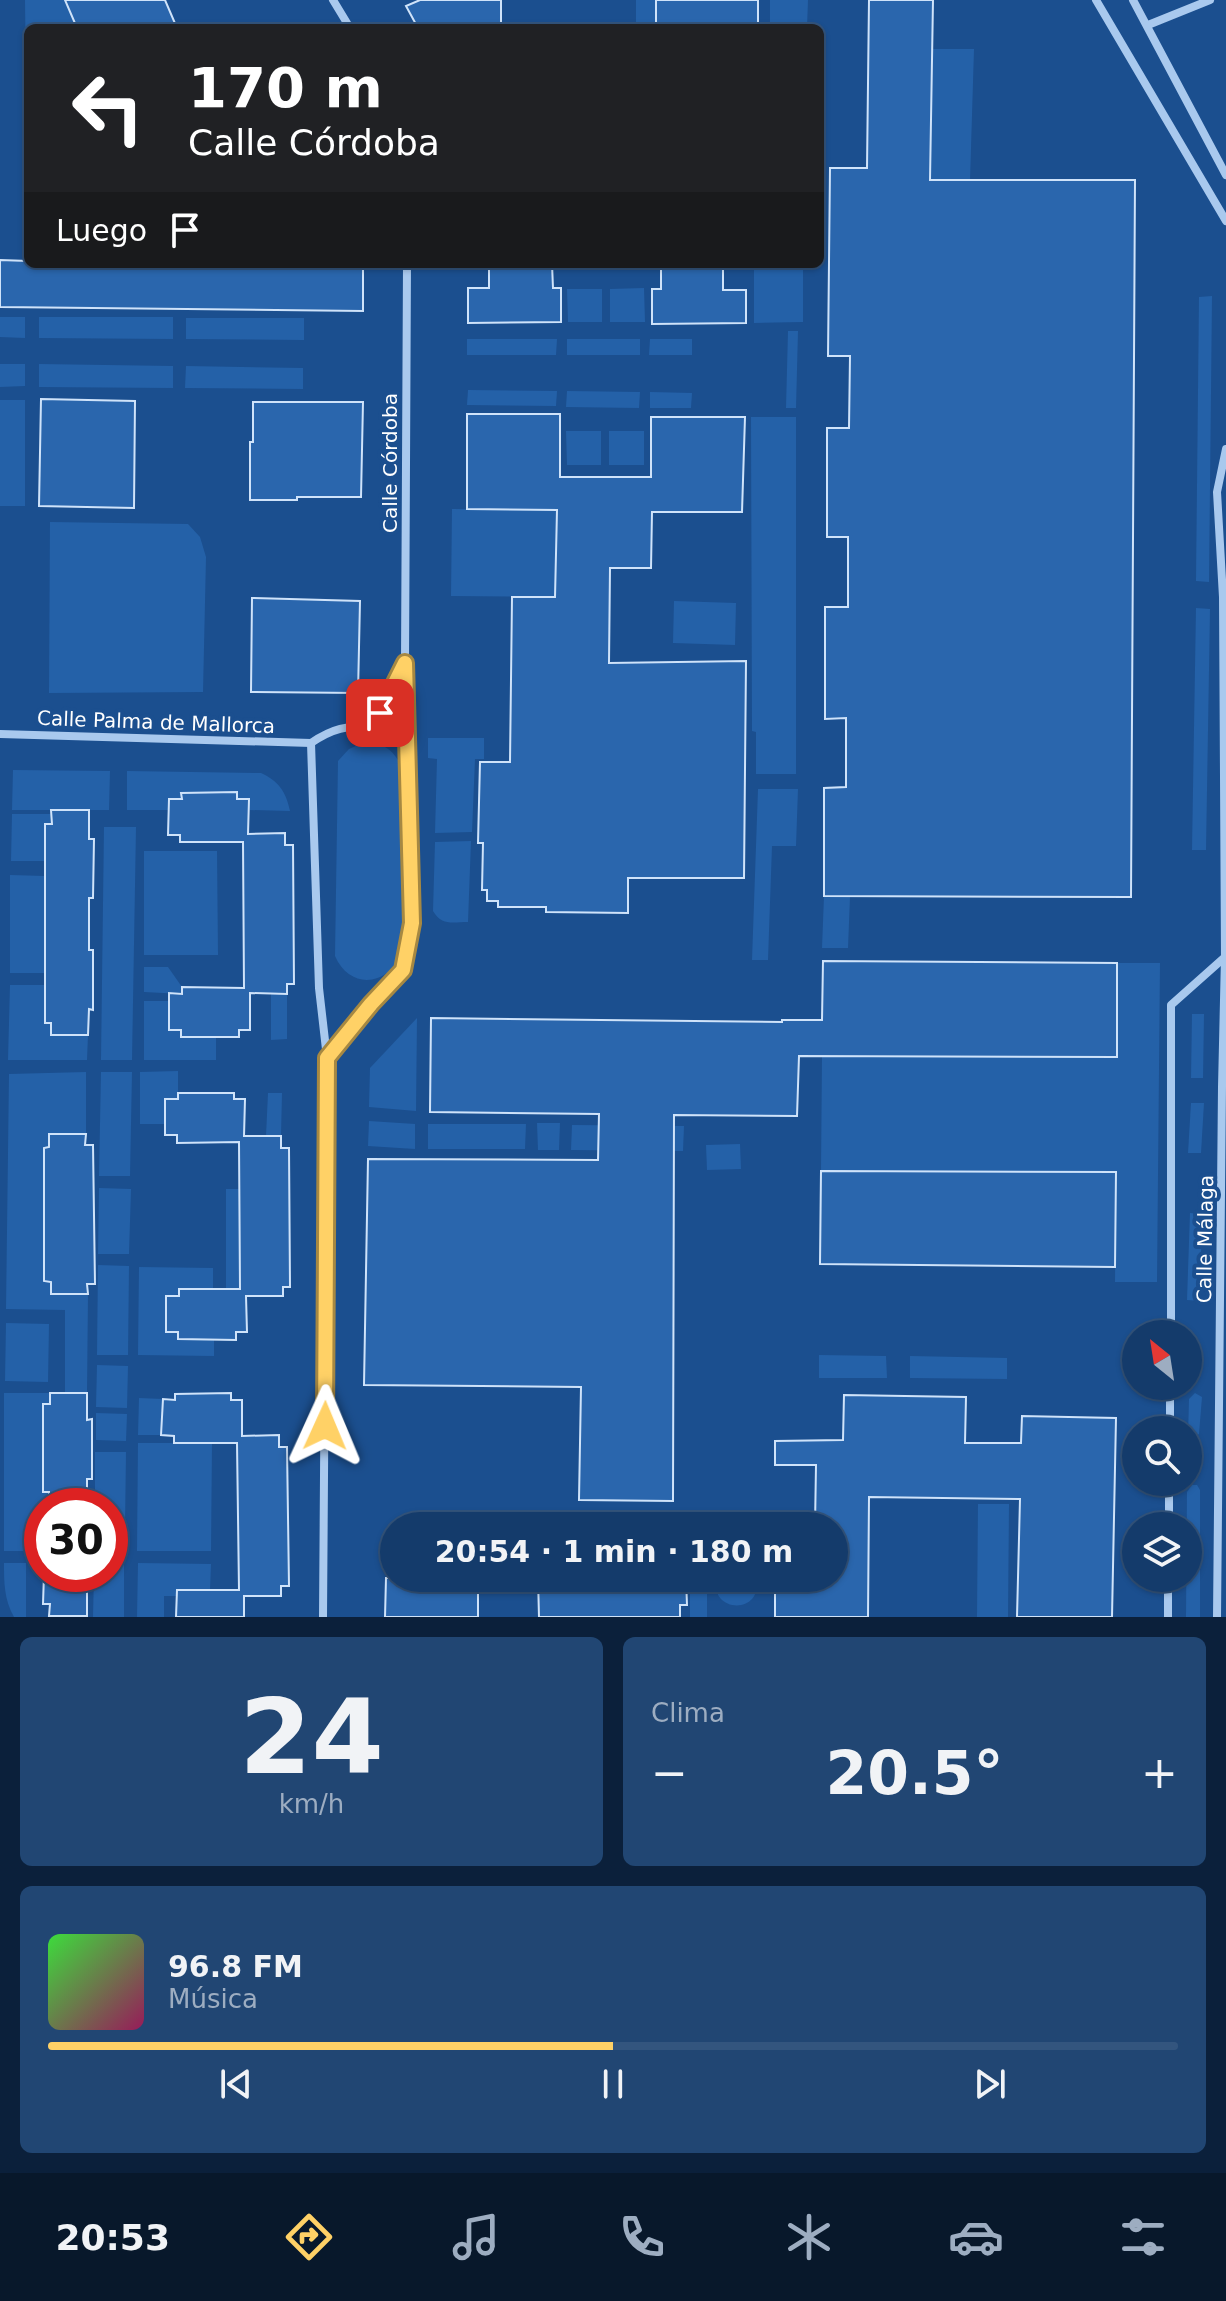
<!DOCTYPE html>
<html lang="es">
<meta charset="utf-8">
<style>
:root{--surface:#143b6b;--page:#214673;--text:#f1f3f6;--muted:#9dadc1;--line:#33557e;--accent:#ffd166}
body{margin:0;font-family:"DejaVu Sans",sans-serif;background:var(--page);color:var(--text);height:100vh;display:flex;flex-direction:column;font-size:30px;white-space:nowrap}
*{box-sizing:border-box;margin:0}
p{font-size:26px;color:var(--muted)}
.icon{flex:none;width:44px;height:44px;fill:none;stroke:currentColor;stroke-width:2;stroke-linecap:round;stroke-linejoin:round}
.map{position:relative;height:1617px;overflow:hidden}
.panel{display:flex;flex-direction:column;gap:20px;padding:20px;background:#0b203b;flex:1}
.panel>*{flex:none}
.guide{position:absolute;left:24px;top:24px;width:800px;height:244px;border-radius:12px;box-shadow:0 2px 6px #0004,0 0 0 2px var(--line);background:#202124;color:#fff;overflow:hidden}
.needle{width:52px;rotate:330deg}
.buttons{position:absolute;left:1122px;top:1320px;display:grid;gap:16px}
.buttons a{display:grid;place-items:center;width:80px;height:80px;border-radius:50%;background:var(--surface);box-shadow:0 2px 6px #0004,0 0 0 2px var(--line);font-size:40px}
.speed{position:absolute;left:24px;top:1488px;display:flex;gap:16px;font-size:40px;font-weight:700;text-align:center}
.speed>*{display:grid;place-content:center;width:104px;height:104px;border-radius:50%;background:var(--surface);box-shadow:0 2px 6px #0004,0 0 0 2px var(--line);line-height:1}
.speed .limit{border:12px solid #d22;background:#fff;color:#111}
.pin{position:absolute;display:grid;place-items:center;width:68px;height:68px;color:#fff;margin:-34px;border-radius:16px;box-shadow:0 4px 12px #0006}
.me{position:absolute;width:88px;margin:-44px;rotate:1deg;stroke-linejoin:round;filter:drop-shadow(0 0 6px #0008)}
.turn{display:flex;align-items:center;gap:28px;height:168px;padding:0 32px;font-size:36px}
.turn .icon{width:104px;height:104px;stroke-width:2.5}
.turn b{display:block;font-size:56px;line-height:68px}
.then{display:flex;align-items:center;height:76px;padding:0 32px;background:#0003;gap:16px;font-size:30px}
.big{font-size:60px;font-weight:800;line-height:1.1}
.panel .card{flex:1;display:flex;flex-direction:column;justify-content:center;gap:12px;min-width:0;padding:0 28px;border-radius:12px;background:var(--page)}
.panel .dial{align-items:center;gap:0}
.dial b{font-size:104px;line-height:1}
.song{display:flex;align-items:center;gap:24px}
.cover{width:96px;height:96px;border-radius:12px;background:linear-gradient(135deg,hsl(120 70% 55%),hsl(330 70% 35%))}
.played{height:8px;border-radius:4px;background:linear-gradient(90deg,var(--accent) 50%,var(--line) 50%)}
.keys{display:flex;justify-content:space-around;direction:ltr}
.heat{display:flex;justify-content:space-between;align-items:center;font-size:44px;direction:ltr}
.panel .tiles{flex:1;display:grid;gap:20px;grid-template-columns:1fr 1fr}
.card:last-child{grid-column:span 2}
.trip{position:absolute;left:380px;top:1512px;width:468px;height:80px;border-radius:40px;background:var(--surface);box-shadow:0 2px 6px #0004,0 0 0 2px var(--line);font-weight:800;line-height:80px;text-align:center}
.menu{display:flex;height:128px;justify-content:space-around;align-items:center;background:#08182b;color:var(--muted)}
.menu .icon{width:56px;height:56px}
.menu .current{color:var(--accent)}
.menu b{font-size:36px;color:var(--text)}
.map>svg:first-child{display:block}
.green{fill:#2461a8}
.building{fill:#2a66ad;stroke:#cfe3fa;stroke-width:2}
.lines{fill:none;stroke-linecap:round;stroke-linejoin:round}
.minor{stroke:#a9c9ee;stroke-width:8}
.route-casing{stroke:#a68842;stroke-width:20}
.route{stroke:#ffd166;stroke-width:14}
.labels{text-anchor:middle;stroke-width:8;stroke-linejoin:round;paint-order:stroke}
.street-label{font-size:20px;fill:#fff;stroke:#1b4f8f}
</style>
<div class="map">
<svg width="1226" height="1617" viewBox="0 0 1226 1617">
<rect width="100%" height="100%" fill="#1b4f8f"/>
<!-- green -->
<g class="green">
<path d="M25 0H76L67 4 77 28H28V88L26 82Z"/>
<rect x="636" y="0" width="20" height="28"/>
<path d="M770 0H808L807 28H770Z"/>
<path d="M932 49H974L970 181 929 180Z"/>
<path d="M754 264H803V322L754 323Z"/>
<path d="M644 288 645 322H610V289Z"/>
<path d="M567 289H602V322H568Z"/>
<path d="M1212 296 1209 582 1196 581 1199 297Z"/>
<path d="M0 317H25V338L0 337Z"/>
<path d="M39 317H173V339L39 338Z"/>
<path d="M186 318H304V340L186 339Z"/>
<path d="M788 331H798L796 408H786Z"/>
<path d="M467 339H557L556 355H467Z"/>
<rect x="567" y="339" width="73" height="16"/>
<path d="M650 339H692V355H649Z"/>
<path d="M0 364H25V386L0 387Z"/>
<path d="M39 364 173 366V388L39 387Z"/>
<path d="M186 366 303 368V389L185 388Z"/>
<path d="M468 390 557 391 556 406 467 405Z"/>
<path d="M567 391 640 392 639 408 566 407Z"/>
<path d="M650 392 692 393 691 408H650Z"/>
<rect x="0" y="400" width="25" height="106"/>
<path d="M751 417H796V774H756V732L752 731Z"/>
<path d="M566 431H601V465H567Z"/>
<rect x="609" y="431" width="35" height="34"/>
<path d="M452 509 565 510 556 536 555 597 451 596Z"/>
<path d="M50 522 188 524 200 537 206 557 203 692 49 693Z"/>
<path d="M674 601 736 603 735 645 673 643Z"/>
<path d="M1196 608 1210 609 1206 850H1192Z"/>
<path d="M428 738H484V759H475L472 832 435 833 437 759 428 758Z"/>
<path d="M365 742C386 743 395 752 403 770L402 951C390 986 350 991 335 956L338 761 349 749Z"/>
<path d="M13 770 110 771 109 810H12Z"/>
<path d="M127 771 261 773C278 781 286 791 290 811L249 810V799H237V792L182 793V799H169V810H127Z"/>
<path d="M758 789H798L796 846H772L768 960H752Z"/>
<path d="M12 814H52V824H45V861H11Z"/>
<path d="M104 827H136L132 1060H101Z"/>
<path d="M471 841 468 922C452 922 442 926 433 911L435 842Z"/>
<path d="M144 851H217L218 955H144Z"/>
<path d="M10 875 45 876V973H10Z"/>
<path d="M824 896 850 897 848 948H822Z"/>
<path d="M1117 963H1160L1157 1282H1115L1116 1172 821 1171 822 1056 1116 1057Z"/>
<path d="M144 967H168L182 987V994L144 992Z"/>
<path d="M10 985H46L45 1022 51 1023V1034L88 1035 87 1060H8Z"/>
<path d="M271 993 287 994V1039L271 1040Z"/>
<path d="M144 1001H169V1030H181V1037H216V1060H144Z"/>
<path d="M1192 1014H1204L1203 1078H1191Z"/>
<path d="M417 1018 416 1111 369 1107 370 1068Z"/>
<path d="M178 1071V1099H165V1124H140V1072Z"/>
<path d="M86 1072V1134H49V1147L44 1148 43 1202 51 1293 88 1294 87 1393H65V1310L6 1309 9 1074Z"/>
<path d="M101 1072H132L130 1176H99Z"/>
<path d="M268 1093H282L281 1136H266Z"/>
<path d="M1191 1103H1204L1201 1153H1188Z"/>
<path d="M369 1121 415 1124V1149L368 1146Z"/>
<path d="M537 1123H560L559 1150H538Z"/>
<path d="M428 1124H526L525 1149H428Z"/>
<path d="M572 1125 684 1126 683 1151 571 1150Z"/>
<path d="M740 1144 741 1169 707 1170 706 1145Z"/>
<path d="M99 1188 131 1189 129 1254H98Z"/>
<path d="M226 1189H239L246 1296H235L226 1289Z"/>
<path d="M1190 1213 1202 1214 1200 1301 1187 1300Z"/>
<path d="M98 1265 129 1266 128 1355H97Z"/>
<path d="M139 1267 213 1268V1290L166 1296V1331L178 1332 179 1339H214V1356L138 1355Z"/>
<path d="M6 1323 49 1324 48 1382 5 1381Z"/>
<path d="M819 1355 886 1356 887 1378H819Z"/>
<path d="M910 1356 1007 1358V1379L910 1378Z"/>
<path d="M97 1365 128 1366 127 1408 96 1407Z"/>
<path d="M4 1393H50L49 1404 43 1405V1491L49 1492V1506H42V1551H4Z"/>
<path d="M1195 1393 1202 1397 1199 1434 1193 1438 1188 1436 1189 1399Z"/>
<path d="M139 1398 163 1399 161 1435H138Z"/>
<path d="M96 1413 127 1414 126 1441 96 1440Z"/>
<path d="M138 1443H212L211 1551H137Z"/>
<path d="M95 1452H126L125 1528H110V1506H95Z"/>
<path d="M1192 1485H1197L1200 1490V1617H1186L1187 1492Z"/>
<path d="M978 1504H1009L1008 1617H977Z"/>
<path d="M4 1563H26V1617H14C4 1600 4 1582 4 1563Z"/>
<path d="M138 1563 211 1564 210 1590H177L176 1596H164V1617H137Z"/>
<path d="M110 1565H124V1617H93L94 1574H110Z"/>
<rect x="690" y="1578" width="17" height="39"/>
<path d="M718 1578H756C764 1617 706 1612 718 1578Z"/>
</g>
<!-- building -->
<g class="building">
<path d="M65 0H165L177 28H77Z"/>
<path d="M420 0H501V28H418L406 6Z"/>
<rect x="656" y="0" width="102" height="28"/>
<path d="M869 0H933L930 180H1135L1131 897 824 896V788L846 787V718L825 719V607H848V537H827V428H849L850 356H828L830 168H867Z"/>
<path d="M0 260 28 261V264H363V311L0 307Z"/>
<path d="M489 264H552L553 288H561V322L468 323V288H489Z"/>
<path d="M661 264H723V290H746V323L652 324V289H661Z"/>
<path d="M41 399 135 401 134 508 39 506Z"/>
<path d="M253 402H363L361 497H297V500H250V442H253Z"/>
<path d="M467 414H560V477H651V417H745L742 512H652L651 568H610L609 663 746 661 744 878H628V913L546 912V907H498V901H487V890H482L483 843H478L480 762H510L512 597H555L557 510 467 509Z"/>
<path d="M252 598 360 601 358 693 251 692Z"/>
<path d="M237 792V799H249L248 834 285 833V845H293L294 984H287V994L250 993V1030H239V1037H181V1030H169V993L182 994V987L244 988 243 842H180V835H168L169 799H182L181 793Z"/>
<path d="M51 810H89V839H94L93 898H89V950H93V1010L89 1009 88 1035H51V1023H45V824H52Z"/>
<path d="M823 961 1117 963V1057L799 1056 797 1116 674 1115 673 1501 579 1500 581 1387 364 1385 368 1159 598 1160 599 1114 430 1112 431 1018 782 1022V1020H822Z"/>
<path d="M178 1093H234V1099H245L244 1136H281V1148H289L290 1287H283V1296H246L247 1332H236V1340L178 1339V1332H166V1296H179V1289H240L239 1142 177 1143V1135H165V1099H178Z"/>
<path d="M49 1134H86L85 1145H93L95 1284H87L88 1294H51V1282L44 1281V1148L49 1147Z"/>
<path d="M821 1171 1116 1172 1115 1267 820 1264Z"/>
<path d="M50 1393H87V1420L92 1419V1479H87V1506H49V1492H43V1404H50Z"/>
<path d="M231 1393V1400H242V1436L279 1435V1447H287L289 1586H281V1596H244V1617H176L177 1590H239L237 1443H174V1436L161 1435 163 1399 175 1400V1394Z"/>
<path d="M844 1395 966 1397 965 1443H1021L1022 1416 1116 1418 1112 1617H1017L1020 1499 869 1497 868 1617H775V1578H834V1526H815L816 1465H775V1441L843 1440Z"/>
<path d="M44 1574H87V1616H49L50 1604H43Z"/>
<path d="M386 1578H478V1617H385Z"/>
<path d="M538 1578H686L687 1605H680V1617H539Z"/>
</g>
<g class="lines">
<!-- minor -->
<g class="minor">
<path d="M333 0 350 28"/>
<path d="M1096 0 1226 221"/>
<path d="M1133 0 1226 175"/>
<path d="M1148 25 1210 0"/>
<path d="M373 726 391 731 408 742"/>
<path d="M0 734 311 743"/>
<path d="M311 743 319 988 327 1058 323 1617"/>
<path d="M311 743C333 728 346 726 373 726L404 665"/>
<path d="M327 1058 403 970 412 923 405 663 407 264"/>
<path d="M1171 1334V1005L1225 957"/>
<path d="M1170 1430V1386"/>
<path d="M1169 1526V1482"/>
<path d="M1168 1617V1578"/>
<path d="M1217 1617 1222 1087 1225 957 1223 597 1217 492 1226 449"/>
</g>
</g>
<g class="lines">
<defs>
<path id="route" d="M325 1426 327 1058 371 1004 403 970 412 923 405 663 380 713"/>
</defs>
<!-- route casing -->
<use href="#route" class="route-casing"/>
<!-- route -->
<use href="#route" class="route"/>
</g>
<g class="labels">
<!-- street labels -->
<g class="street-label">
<text transform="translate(390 463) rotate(-90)" y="7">Calle Córdoba</text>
<text transform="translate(156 722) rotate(2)" y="7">Calle Palma de Mallorca</text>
<text transform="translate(1205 1239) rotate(-89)" y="7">Calle Málaga</text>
</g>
</g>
</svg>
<div class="buttons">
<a><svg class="needle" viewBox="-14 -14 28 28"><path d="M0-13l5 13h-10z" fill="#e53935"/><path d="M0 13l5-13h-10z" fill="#9dadc1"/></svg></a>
<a><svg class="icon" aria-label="search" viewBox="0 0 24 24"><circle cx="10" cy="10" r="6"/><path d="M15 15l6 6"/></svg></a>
<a><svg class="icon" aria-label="layers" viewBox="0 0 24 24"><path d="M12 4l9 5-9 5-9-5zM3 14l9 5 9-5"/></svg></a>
</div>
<div class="speed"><div class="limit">30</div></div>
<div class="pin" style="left:380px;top:713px;background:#d93025"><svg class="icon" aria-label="arrive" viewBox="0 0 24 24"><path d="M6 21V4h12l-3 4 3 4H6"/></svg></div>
<svg class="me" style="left:325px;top:1426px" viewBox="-20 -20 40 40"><path d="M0-17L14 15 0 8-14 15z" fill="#ffd166" stroke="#fff" stroke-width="4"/></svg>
<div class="trip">20:54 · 1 min · 180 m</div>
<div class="guide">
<div class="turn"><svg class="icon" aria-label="left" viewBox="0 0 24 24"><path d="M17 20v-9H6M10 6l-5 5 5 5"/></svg><div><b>170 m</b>Calle Córdoba</div></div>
<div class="then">Luego<svg class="icon" aria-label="arrive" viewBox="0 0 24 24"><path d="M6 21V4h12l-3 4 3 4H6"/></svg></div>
</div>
</div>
<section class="panel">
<div class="tiles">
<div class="card dial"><b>24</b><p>km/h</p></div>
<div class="card"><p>Clima</p>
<div class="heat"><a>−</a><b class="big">20.5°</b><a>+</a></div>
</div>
<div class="card">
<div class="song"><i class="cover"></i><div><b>96.8 FM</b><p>Música</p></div></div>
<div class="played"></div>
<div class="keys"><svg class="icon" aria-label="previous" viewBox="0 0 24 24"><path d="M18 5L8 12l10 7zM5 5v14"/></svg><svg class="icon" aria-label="pause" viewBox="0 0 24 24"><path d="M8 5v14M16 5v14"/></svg><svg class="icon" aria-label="next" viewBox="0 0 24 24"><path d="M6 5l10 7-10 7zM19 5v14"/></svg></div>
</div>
</div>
</section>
<nav class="menu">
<b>20:53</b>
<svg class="icon current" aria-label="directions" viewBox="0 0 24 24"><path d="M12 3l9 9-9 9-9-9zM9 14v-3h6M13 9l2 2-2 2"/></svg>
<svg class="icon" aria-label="music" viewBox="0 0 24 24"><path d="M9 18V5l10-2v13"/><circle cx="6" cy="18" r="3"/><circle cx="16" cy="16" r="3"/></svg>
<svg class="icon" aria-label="phone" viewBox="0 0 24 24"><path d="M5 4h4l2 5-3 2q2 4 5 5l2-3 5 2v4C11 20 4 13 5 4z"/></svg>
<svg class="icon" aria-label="climate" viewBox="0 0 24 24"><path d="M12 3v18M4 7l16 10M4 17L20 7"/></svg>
<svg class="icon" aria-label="car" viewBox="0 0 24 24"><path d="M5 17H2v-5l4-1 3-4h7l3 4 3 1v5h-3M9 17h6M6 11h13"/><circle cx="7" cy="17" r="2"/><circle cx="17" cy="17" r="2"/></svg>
<svg class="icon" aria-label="filters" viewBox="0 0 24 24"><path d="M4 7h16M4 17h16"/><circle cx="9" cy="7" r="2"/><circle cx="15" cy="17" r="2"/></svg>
</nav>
